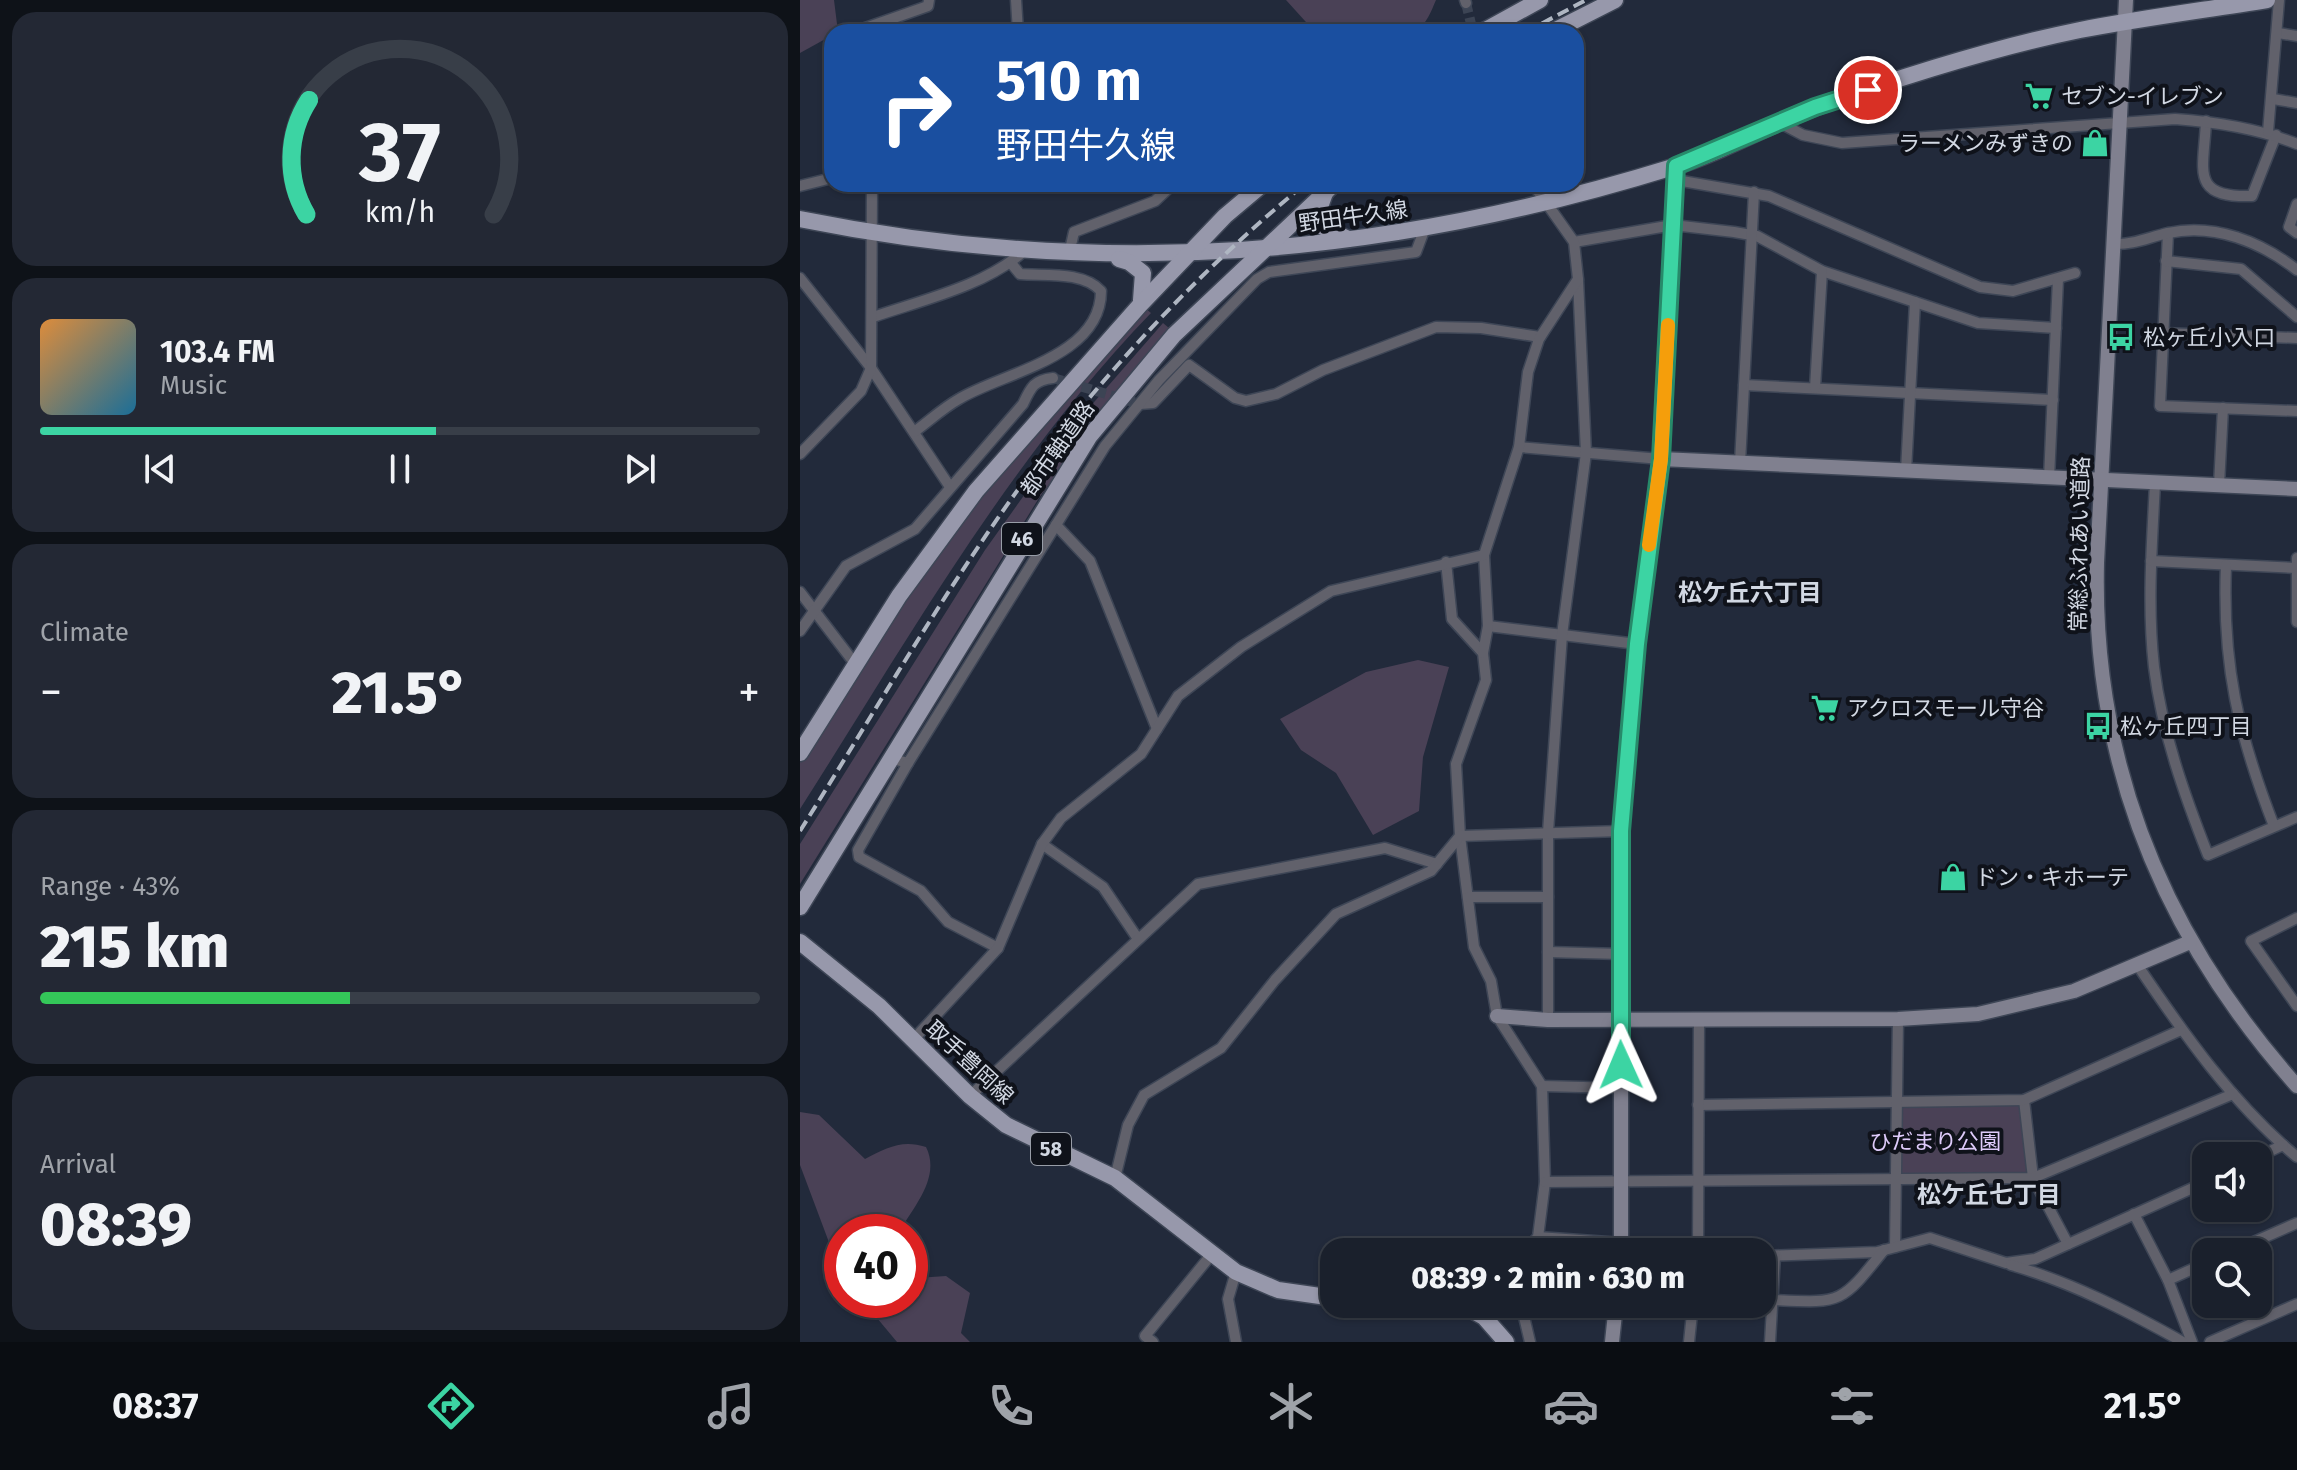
<!DOCTYPE html>
<meta charset="utf-8">
<style>
:root{--surface:#1a202c;--page:#232834;--text:#f1f3f6;--muted:#9fa3a9;--line:#383e48;--accent:#3cd4a3}
body{margin:0;font-family:"Fira Sans","Noto Sans JP",sans-serif;background:var(--page);color:var(--text);height:100vh;display:flex;flex-direction:column;font-size:30px;white-space:nowrap}
*{box-sizing:border-box;margin:0}
p{font-size:26px;color:var(--muted)}
.icon{flex:none;width:44px;height:44px;fill:none;stroke:currentColor;stroke-width:2;stroke-linecap:round;stroke-linejoin:round}
.map{position:relative;flex:1;overflow:hidden}
.panel{display:flex;flex-direction:column;gap:12px;padding:12px;background:#0e1218;width:800px}
.panel>*{flex:none}
.guide{position:absolute;left:24px;top:24px;width:760px;height:168px;border-radius:24px;box-shadow:0 2px 6px #0004,0 0 0 2px var(--line);background:#1a4fa0;color:#fff;overflow:hidden}
.controls{position:absolute;left:1392px;top:1142px;display:grid;gap:16px}
.controls a{display:grid;place-items:center;width:80px;height:80px;border-radius:16px;background:var(--surface);box-shadow:0 2px 6px #0004,0 0 0 2px var(--line);font-size:40px}
.speed{position:absolute;left:24px;top:1214px;display:flex;gap:16px;font-size:40px;font-weight:700;text-align:center}
.speed>*{display:grid;place-content:center;width:104px;height:104px;border-radius:50%;background:var(--surface);box-shadow:0 2px 6px #0004,0 0 0 2px var(--line);line-height:1}
.speed .limit{border:12px solid #d22;background:#fff;color:#111}
.pin{position:absolute;display:grid;place-items:center;width:68px;height:68px;color:#fff;margin:-34px;border:4px solid #fff;border-radius:50%;box-shadow:0 2px 8px #0007}
.me{position:absolute;width:88px;margin:-44px;rotate:359deg;stroke-linejoin:round;filter:drop-shadow(0 0 6px #0008)}
.turn{display:flex;align-items:center;gap:28px;height:168px;padding:0 40px;font-size:36px}
.turn .icon{width:104px;height:104px;stroke-width:2.5}
.turn b{display:block;font-size:56px;line-height:68px}
.big{font-size:60px;font-weight:800;line-height:1.1}
.panel .card{flex:1;display:flex;flex-direction:column;justify-content:center;gap:12px;min-width:0;padding:0 28px;border-radius:24px;background:var(--page)}
.panel .dial{align-items:center;gap:0}
.dial svg{height:208px;overflow:visible;fill:none;stroke:var(--line);stroke-width:7;stroke-linecap:round;text-anchor:middle}
.dial text{fill:var(--text);stroke:none}
.song{display:flex;align-items:center;gap:24px}
.cover{width:96px;height:96px;border-radius:12px;background:linear-gradient(135deg,hsl(30 70% 55%),hsl(200 70% 35%))}
.played{height:8px;border-radius:4px;background:linear-gradient(90deg,var(--accent) 55%,var(--line) 55%)}
.keys{display:flex;justify-content:space-around;direction:ltr}
.heat{display:flex;justify-content:space-between;align-items:center;font-size:44px;direction:ltr}
.charge{height:12px;border-radius:6px;background:linear-gradient(90deg,#34c759 43%,var(--line) 0)}
.trip{position:absolute;left:520px;top:1238px;width:456px;height:80px;border-radius:24px;background:var(--surface);box-shadow:0 2px 6px #0004,0 0 0 2px var(--line);font-weight:800;line-height:80px;text-align:center}
.tab-bar{display:flex;height:128px;justify-content:space-around;align-items:center;background:#0a0d12;color:var(--muted)}
.tab-bar .icon{width:56px;height:56px}
.tab-bar .current{color:var(--accent)}
.tab-bar b{font-size:36px;color:var(--text)}
main{display:flex;flex:1;min-height:0}
.map>svg:first-child{display:block}
.green{fill:#4a4156}
.lines{fill:none;stroke-linecap:round;stroke-linejoin:round}
.street-tunnel{stroke:#3c4454;stroke-width:10;stroke-dasharray:10 5;stroke-linecap:butt}
.street-casing{stroke:#3e4656;stroke-width:13}
.secondary-casing{stroke:#3e4656;stroke-width:17}
.primary-casing{stroke:#3e4656;stroke-width:19}
.street{stroke:#61616b;stroke-width:10}
.secondary{stroke:#80808f;stroke-width:14}
.primary{stroke:#9798ab;stroke-width:16}
.rail{stroke:#afb6c2;stroke-width:4;stroke-dasharray:12 6;stroke-linecap:butt}
.route-casing{stroke:#278a6a;stroke-width:20}
.route{stroke:#3cd4a3;stroke-width:14}
.slow{stroke:#f59e0b;stroke-width:14}
.labels{text-anchor:middle;stroke-width:8;stroke-linejoin:round;paint-order:stroke}
.shield{fill:#0f121a;stroke:#989da7;stroke-width:2}
.shield-label{font-size:20px;font-weight:bold;fill:#d2d8e3}
.poi-label{font-size:22px;fill:#d2d8e3;stroke:#0f121a;text-anchor:start}
.street-label{font-size:22px;fill:#d2d8e3;stroke:#0f121a}
.park-label{font-size:22px;fill:#decbfa;stroke:#0f121a}
.neighbourhood-label{font-size:24px;font-weight:bold;fill:#d2d8e3;stroke:#0f121a}
</style>
<main>
<section class="panel">
<div class="card dial"><svg viewBox="0 0 100 80">
<path d="M14 69A42 42 0 1 1 86 69"/>
<path d="M14 69A42 42 0 0 1 15 25" stroke="#3cd4a3"/>
<text x="50" y="56" font-size="32" font-weight="700">37</text>
<text x="50" y="72" font-size="11">km/h</text>
</svg></div>
<div class="card">
<div class="song"><i class="cover"></i><div><b>103.4 FM</b><p>Music</p></div></div>
<div class="played"></div>
<div class="keys"><svg class="icon" aria-label="previous" viewBox="0 0 24 24"><path d="M18 5L8 12l10 7zM5 5v14"/></svg><svg class="icon" aria-label="pause" viewBox="0 0 24 24"><path d="M8 5v14M16 5v14"/></svg><svg class="icon" aria-label="next" viewBox="0 0 24 24"><path d="M6 5l10 7-10 7zM19 5v14"/></svg></div>
</div>
<div class="card"><p>Climate</p>
<div class="heat"><a>−</a><b class="big">21.5°</b><a>+</a></div>
</div>
<div class="card"><p>Range · 43%</p><b class="big">215 km</b><div class="charge"></div></div>
<div class="card"><p>Arrival</p><b class="big">08:39</b></div>
</section>
<div class="map">
<svg width="1497" height="1342" viewBox="0 0 1497 1342">
<rect width="100%" height="100%" fill="#222a3b"/>
<!-- green -->
<g class="green">
<path d="M0 0H34L38 32 0 53Z"/>
<path d="M486 0H636C631 11 627 25 615 30 598 37 536 32 515 32Z"/>
<path d="M345 308 351 313C209 460 109 638 0 809V757L157 521Z"/>
<path d="M363 323 369 328 322 385 239 498 0 884V844L185 550 275 424Z"/>
<path d="M618 660 649 667 623 757 619 811 573 835 536 773 501 750 480 719 566 672Z"/>
<path d="M1224 1100 1233 1178 1096 1181V1102Z"/>
<path d="M0 1112 19 1115 65 1159C86 1148 102 1139 126 1147 141 1177 114 1206 99 1232H42V1277L0 1165Z"/>
<path d="M110 1260 117 1278 146 1276 170 1293 161 1333 170 1342H97L62 1300H110Z"/>
</g>
<g class="lines">
<!-- street-tunnel -->
<g class="street-tunnel">
<path d="M666 3 673 32"/>
<path d="M253 378 340 404"/>
</g>
<defs>
<g id="street">
<path d="M216 0 218 32"/>
<path d="M665 0 666 3"/>
<path d="M54 32 128 6 129 0"/>
<path d="M1478 33 1497 36"/>
<path d="M1473 99 1497 103"/>
<path d="M1406 121C1404 170 1389 198 1452 196L1476 135"/>
<path d="M980 123 1003 135 1042 143 1375 119C1417 122 1457 128 1497 144"/>
<path d="M1468 132 1479 0"/>
<path d="M876 180 969 196 1180 287 1213 291 1275 273"/>
<path d="M0 186 32 178"/>
<path d="M1497 204 1489 227 1497 233"/>
<path d="M1368 233 1360 406 1497 411"/>
<path d="M774 242 873 225 934 232 957 236 1022 271 1178 323 1256 328"/>
<path d="M1313 244C1334 245 1349 237 1368 233 1415 223 1461 242 1497 270"/>
<path d="M269 254 274 232 355 201 373 184"/>
<path d="M1366 261 1441 269 1497 317"/>
<path d="M0 278 71 368 150 487"/>
<path d="M73 317C122 300 185 286 224 251"/>
<path d="M1362 333 1497 338"/>
<path d="M944 385 1253 400"/>
<path d="M1015 388 1022 271"/>
<path d="M340 404 353 403 389 365 435 398 446 401 476 394 523 370 636 327 681 328 740 337"/>
<path d="M114 432C129 421 143 408 159 399 201 373 301 358 301 291 283 271 245 276 220 274L211 263"/>
<path d="M719 447 861 459"/>
<path d="M0 454 61 391 71 368 72 184"/>
<path d="M940 463 954 192"/>
<path d="M1106 471 1115 302"/>
<path d="M1249 478 1258 279"/>
<path d="M1355 483C1352 544 1347 605 1354 667 1362 732 1384 794 1408 855L1497 817"/>
<path d="M1419 485 1423 408"/>
<path d="M256 525 290 561 357 729"/>
<path d="M1497 558V622"/>
<path d="M1351 561 1496 568"/>
<path d="M646 562 652 619 683 653 686 680 656 764 660 836 674 947 691 981 697 1016 742 1086 745 1182 738 1237 723 1252"/>
<path d="M1426 565C1422 665 1438 733 1474 826"/>
<path d="M0 592 56 665"/>
<path d="M688 626 837 644"/>
<path d="M0 631 46 566 115 529 223 404C231 387 234 380 253 378"/>
<path d="M683 653 688 626 684 555"/>
<path d="M89 758 108 763 305 446 359 380 457 279 469 272 616 252 625 228"/>
<path d="M108 763 58 850 59 857 121 891 148 922 198 948"/>
<path d="M242 844 303 887 338 939"/>
<path d="M668 897H748"/>
<path d="M1497 918 1451 941 1497 1006"/>
<path d="M748 952 821 954"/>
<path d="M1338 966C1384 1034 1433 1104 1497 1157"/>
<path d="M748 1020V832L762 635 786 453 778 280"/>
<path d="M114 1039 198 948 242 844 261 818 341 754 378 696 441 647 531 591 684 555 719 447 728 372 739 339 778 279 774 242 733 184"/>
<path d="M742 1086 822 1088"/>
<path d="M170 1096 398 884 585 848 637 864"/>
<path d="M1224 1100 1233 1178 1268 1244"/>
<path d="M898 1105 1224 1100 1381 1030"/>
<path d="M1458 1157 1483 1145"/>
<path d="M315 1178 328 1125 344 1095 421 1048 475 980 536 914 631 871 660 836 821 831"/>
<path d="M745 1182 1233 1178 1433 1094"/>
<path d="M1334 1214 1368 1280 1392 1342"/>
<path d="M738 1237 822 1243"/>
<path d="M1095 1247 1098 1019"/>
<path d="M898 1252 899 1019"/>
<path d="M1431 1252 1497 1223"/>
<path d="M962 1256 1077 1252 1130 1238 1206 1263 1235 1259 1406 1182"/>
<path d="M1211 1265C1273 1283 1327 1311 1383 1342"/>
<path d="M436 1272 428 1299 436 1342"/>
<path d="M1368 1280 1406 1263"/>
<path d="M972 1300C1042 1303 1040 1305 1084 1250"/>
<path d="M721 1304 730 1342"/>
<path d="M797 1304 816 1305"/>
<path d="M684 1317 700 1304"/>
<path d="M353 1342 345 1336 411 1255"/>
<path d="M889 1342 893 1304"/>
<path d="M970 1342 975 1256"/>
<path d="M1410 1342 1497 1304"/>
</g>
<g id="secondary">
<path d="M1326 0 1297 563C1292 765 1364 937 1497 1086"/>
<path d="M861 459 1497 489"/>
<path d="M697 1016 748 1020 1098 1019 1178 1014 1274 991 1390 942"/>
<path d="M821 1252V831L837 644 861 459 876 166"/>
<path d="M812 1342 816 1304"/>
</g>
<g id="primary">
<path d="M682 32 740 0"/>
<path d="M752 32 815 0"/>
<path d="M525 193 517 215 521 226 548 239"/>
<path d="M0 219C302 280 579 258 873 167 923 152 969 124 1019 106 1104 76 1192 48 1280 30 1342 18 1405 10 1467 0"/>
<path d="M319 259 329 262 343 273 341 300"/>
<path d="M0 753 99 596 176 491 340 305 425 216 463 184"/>
<path d="M0 907 289 437 374 335 534 184"/>
<path d="M0 942 79 1006 170 1096 206 1125 315 1178 436 1272 478 1290 534 1298"/>
<path d="M661 1304 684 1317 706 1342"/>
</g>
</defs>
<!-- street casing -->
<use href="#street" class="street-casing"/>
<!-- secondary casing -->
<use href="#secondary" class="secondary-casing"/>
<!-- primary casing -->
<use href="#primary" class="primary-casing"/>
<!-- street -->
<use href="#street" class="street"/>
<!-- secondary -->
<use href="#secondary" class="secondary"/>
<!-- primary -->
<use href="#primary" class="primary"/>
<!-- rail -->
<g class="rail">
<path d="M726 32 786 0"/>
<path d="M0 831C85 696 164 555 263 430 335 340 416 257 505 184"/>
</g>
</g>
<g class="lines">
<defs>
<path id="route" d="M821 1065V831L837 644 861 459 876 166 1015 107 1068 90"/>
</defs>
<!-- route casing -->
<use href="#route" class="route-casing"/>
<!-- route -->
<use href="#route" class="route"/>
<!-- slow -->
<path class="slow" d="M849 545 861 459 868 325"/>
</g>
<!-- icons -->
<defs>
<symbol id="supermarket-bare" viewBox="-9 -9 18 18"><path d="M-6-5.5h2.5l.6 2H6L4.5 2H-2.5L-4.4-4H-6ZM-1.5 3.2a1.3 1.3 0 1 0 .1 0ZM3 3.2a1.3 1.3 0 1 0 .1 0Z" fill="#3cd4a3" stroke="#0f121a" stroke-width="2.5" paint-order="stroke"/></symbol>
<symbol id="shop-bare" viewBox="-9 -9 18 18"><path d="M-5-2.5h2.3a2.7 3.5 0 0 1 5.4 0H5L5.5 6h-11ZM-1.5-2.5h3a1.5 2.3 0 0 0-3 0Z" fill="#3cd4a3" stroke="#0f121a" stroke-width="2.5" paint-order="stroke"/></symbol>
<symbol id="bus-bare" viewBox="-9 -9 18 18"><path d="M-5-6H5V4H4V6H2V4H-2V6H-4V4H-5ZM-3.5-4V0h7V-4ZM-3.5 1.2v1.5H-2V1.2ZM2 1.2v1.5H3.5V1.2Z" fill="#3cd4a3" stroke="#0f121a" stroke-width="2.5" paint-order="stroke"/></symbol>
</defs>
<g fill-rule="evenodd">
<use href="#supermarket-bare" x="1219" y="76" width="40" height="40"/>
<use href="#shop-bare" x="1275" y="123" width="40" height="40"/>
<use href="#bus-bare" x="1301" y="317" width="40" height="40"/>
<use href="#supermarket-bare" x="1005" y="688" width="40" height="40"/>
<use href="#bus-bare" x="1278" y="706" width="40" height="40"/>
<use href="#shop-bare" x="1133" y="857" width="40" height="40"/>
</g>
<g class="labels">
<!-- shield labels -->
<g class="shield">
<rect x="202" y="523" width="40" height="32" rx="6"/>
<rect x="231" y="1133" width="40" height="32" rx="6"/>
</g>
<g class="shield-label">
<text x="222" y="546">46</text>
<text x="251" y="1156">58</text>
</g>
<!-- poi labels -->
<g class="poi-label">
<text x="1261" y="104">セブン-イレブン</text>
<text x="1273" y="151" text-anchor="end">ラーメンみずきの</text>
<text x="1343" y="345">松ヶ丘小入口</text>
<text x="1047" y="716">アクロスモール守谷</text>
<text x="1320" y="734">松ヶ丘四丁目</text>
<text x="1175" y="885">ドン・キホーテ</text>
</g>
<!-- street labels -->
<g class="street-label">
<text transform="translate(553 216) rotate(-8)" y="8">野田牛久線</text>
<text transform="translate(257 448) rotate(-55)" y="8">都市軸道路</text>
<text transform="translate(1279 544) rotate(-89)" y="8">常総ふれあい道路</text>
<text transform="translate(170 1062) rotate(43)" y="8">取手豊岡線</text>
</g>
<!-- park labels -->
<g class="park-label">
<text x="1135" y="1149">ひだまり公園</text>
</g>
<!-- neighbourhood labels -->
<g class="neighbourhood-label">
<text x="950" y="601">松ケ丘六丁目</text>
<text x="1189" y="1203">松ケ丘七丁目</text>
</g>
</g>
</svg>
<div class="controls">
<a><svg class="icon" aria-label="sound" viewBox="0 0 24 24"><path d="M4 9h4l5-4v14l-5-4H4zM17 9q2 3 0 6"/></svg></a>
<a><svg class="icon" aria-label="search" viewBox="0 0 24 24"><circle cx="10" cy="10" r="6"/><path d="M15 15l6 6"/></svg></a>
</div>
<div class="speed"><div class="limit">40</div></div>
<div class="pin" style="left:1068px;top:90px;background:#d93025"><svg class="icon" aria-label="arrive" viewBox="0 0 24 24"><path d="M6 21V4h12l-3 4 3 4H6"/></svg></div>
<svg class="me" style="left:821px;top:1065px" viewBox="-20 -20 40 40"><path d="M0-17L14 15 0 8-14 15z" fill="#3cd4a3" stroke="#fff" stroke-width="4"/></svg>
<div class="trip">08:39 · 2 min · 630 m</div>
<div class="guide">
<div class="turn"><svg class="icon" aria-label="right" viewBox="0 0 24 24"><path d="M7 20v-9h11M14 6l5 5-5 5"/></svg><div><b>510 m</b>野田牛久線</div></div>
</div>
</div>
</main>
<nav class="tab-bar">
<b>08:37</b>
<svg class="icon current" aria-label="directions" viewBox="0 0 24 24"><path d="M12 3l9 9-9 9-9-9zM9 14v-3h6M13 9l2 2-2 2"/></svg>
<svg class="icon" aria-label="music" viewBox="0 0 24 24"><path d="M9 18V5l10-2v13"/><circle cx="6" cy="18" r="3"/><circle cx="16" cy="16" r="3"/></svg>
<svg class="icon" aria-label="phone" viewBox="0 0 24 24"><path d="M5 4h4l2 5-3 2q2 4 5 5l2-3 5 2v4C11 20 4 13 5 4z"/></svg>
<svg class="icon" aria-label="climate" viewBox="0 0 24 24"><path d="M12 3v18M4 7l16 10M4 17L20 7"/></svg>
<svg class="icon" aria-label="car" viewBox="0 0 24 24"><path d="M5 17H2v-5l4-1 3-4h7l3 4 3 1v5h-3M9 17h6M6 11h13"/><circle cx="7" cy="17" r="2"/><circle cx="17" cy="17" r="2"/></svg>
<svg class="icon" aria-label="filters" viewBox="0 0 24 24"><path d="M4 7h16M4 17h16"/><circle cx="9" cy="7" r="2"/><circle cx="15" cy="17" r="2"/></svg>
<b>21.5°</b>
</nav>
